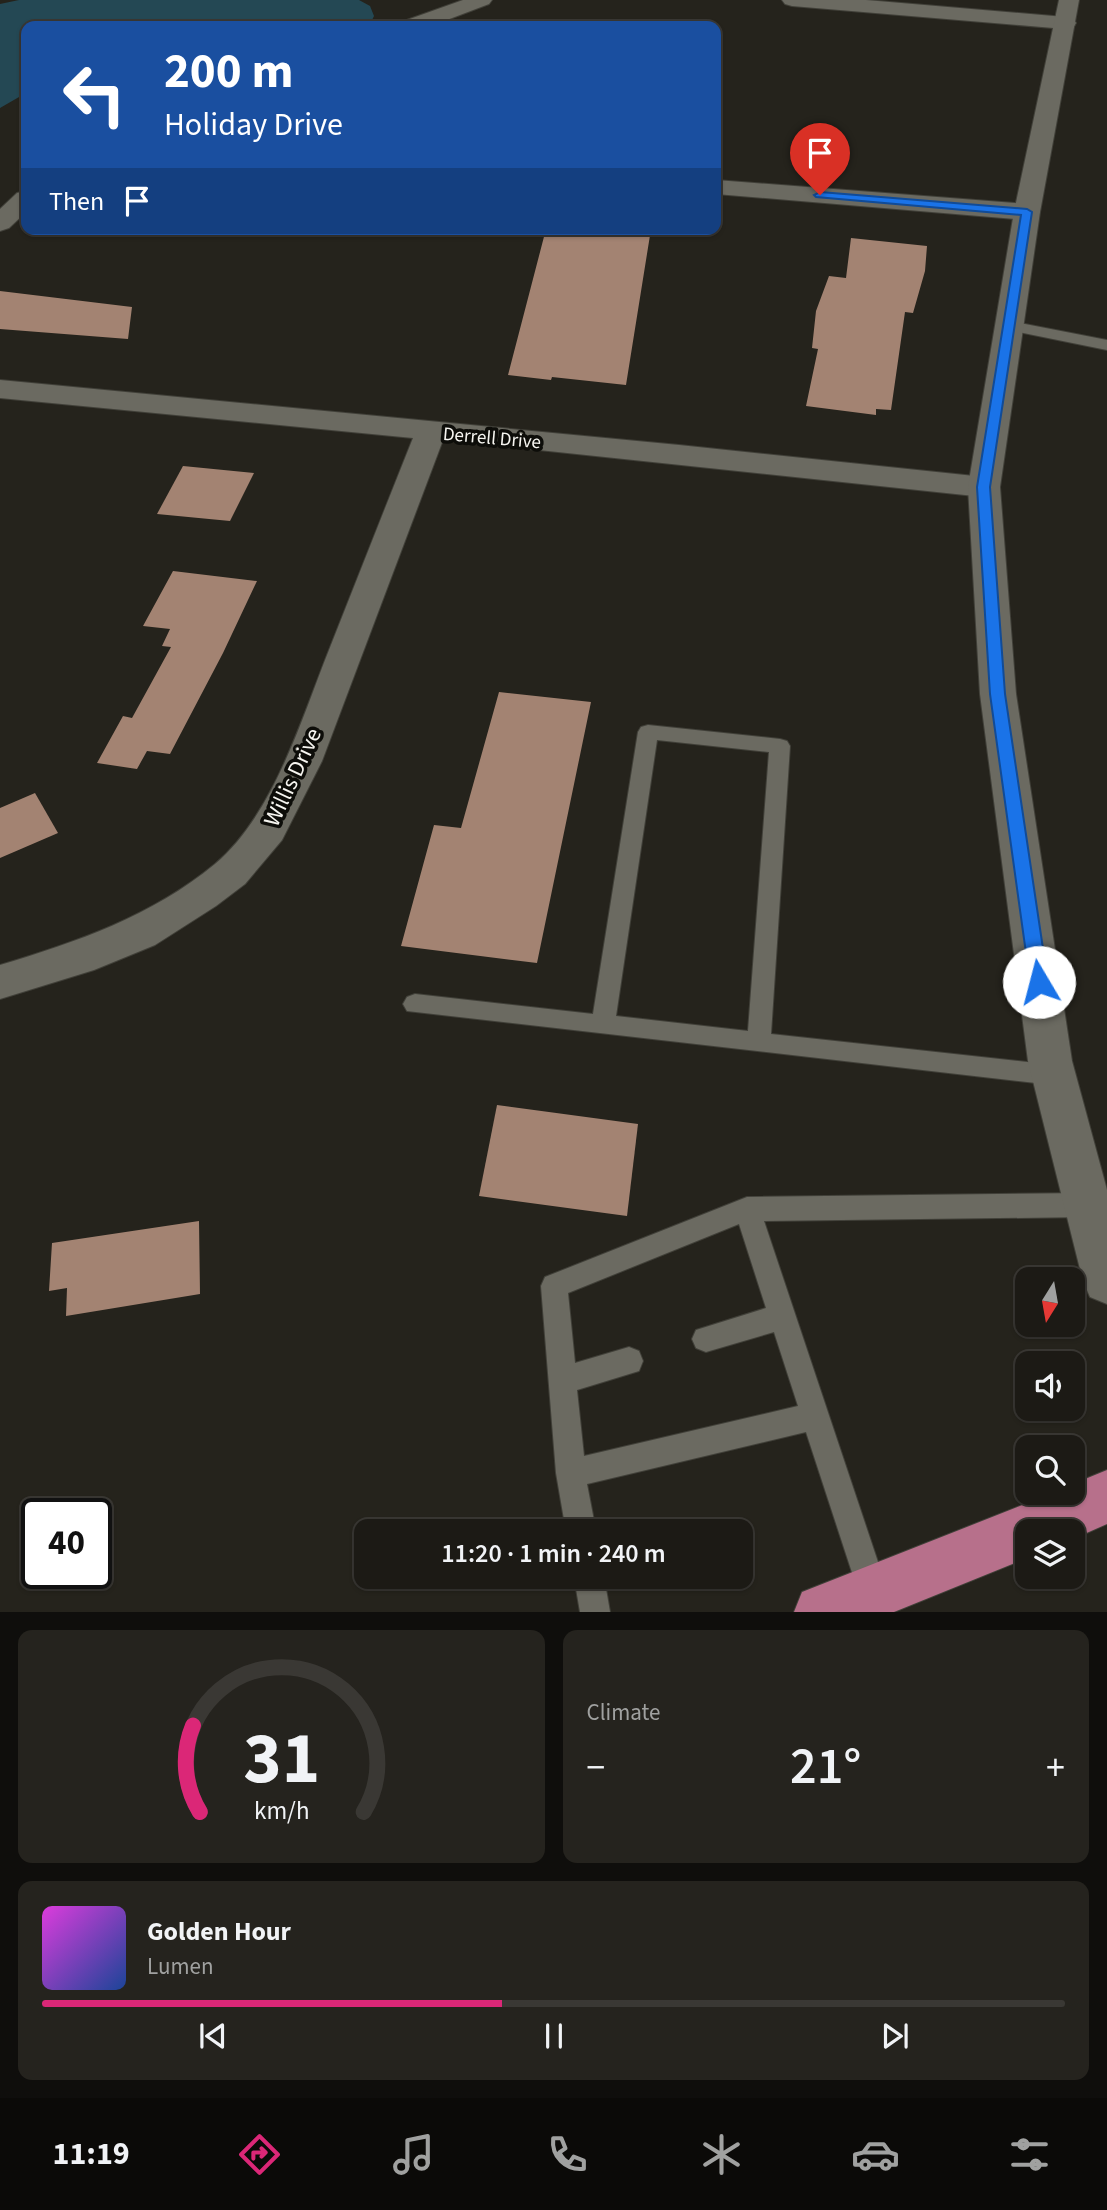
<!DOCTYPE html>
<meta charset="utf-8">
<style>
:root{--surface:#1c1a15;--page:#25231e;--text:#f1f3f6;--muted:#a0a1a0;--line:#3a3834;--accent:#db2777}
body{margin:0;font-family:"Source Sans 3",sans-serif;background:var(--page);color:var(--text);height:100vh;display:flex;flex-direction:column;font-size:26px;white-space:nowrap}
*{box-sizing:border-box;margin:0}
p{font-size:23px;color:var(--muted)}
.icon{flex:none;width:38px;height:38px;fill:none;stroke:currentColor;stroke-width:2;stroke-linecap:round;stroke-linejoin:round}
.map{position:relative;height:1612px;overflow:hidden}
.drawer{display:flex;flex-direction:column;gap:18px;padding:18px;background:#0f0e0c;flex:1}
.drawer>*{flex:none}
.hud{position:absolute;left:21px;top:21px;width:700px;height:214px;border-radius:14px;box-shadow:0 2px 5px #0004,0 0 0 2px var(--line);background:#1a4fa0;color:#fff;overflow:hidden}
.needle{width:46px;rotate:191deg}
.controls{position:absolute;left:1015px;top:1267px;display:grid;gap:14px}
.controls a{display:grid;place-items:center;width:70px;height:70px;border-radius:14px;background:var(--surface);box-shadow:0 2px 5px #0004,0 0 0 2px var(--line);font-size:35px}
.speed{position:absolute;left:21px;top:1498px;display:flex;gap:14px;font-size:35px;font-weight:700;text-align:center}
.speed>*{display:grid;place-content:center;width:91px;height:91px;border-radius:50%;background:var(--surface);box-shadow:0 2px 5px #0004,0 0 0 2px var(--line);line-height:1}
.speed .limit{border:4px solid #111;border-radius:10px;background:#fff;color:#111}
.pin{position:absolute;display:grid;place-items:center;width:60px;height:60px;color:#fff;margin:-72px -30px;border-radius:50% 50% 50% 0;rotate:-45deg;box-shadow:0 0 7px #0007}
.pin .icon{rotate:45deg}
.me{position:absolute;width:77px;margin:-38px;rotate:352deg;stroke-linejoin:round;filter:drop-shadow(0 0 5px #0008)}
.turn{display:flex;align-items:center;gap:24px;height:147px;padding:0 28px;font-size:32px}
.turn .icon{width:91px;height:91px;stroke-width:2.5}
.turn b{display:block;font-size:49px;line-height:60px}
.then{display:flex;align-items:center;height:66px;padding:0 28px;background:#0003;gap:14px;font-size:26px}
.big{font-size:52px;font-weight:600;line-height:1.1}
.drawer .card{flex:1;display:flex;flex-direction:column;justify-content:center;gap:10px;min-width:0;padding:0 24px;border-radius:14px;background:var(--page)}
.drawer .dial{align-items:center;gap:0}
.dial svg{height:182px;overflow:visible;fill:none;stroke:var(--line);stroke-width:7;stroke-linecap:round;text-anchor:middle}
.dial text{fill:var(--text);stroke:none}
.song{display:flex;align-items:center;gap:21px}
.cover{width:84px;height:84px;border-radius:10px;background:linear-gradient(135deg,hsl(300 70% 55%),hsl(220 70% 35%))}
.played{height:7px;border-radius:4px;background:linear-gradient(90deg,var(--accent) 45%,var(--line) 45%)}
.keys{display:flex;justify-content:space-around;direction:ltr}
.heat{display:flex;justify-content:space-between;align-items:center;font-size:38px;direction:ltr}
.drawer .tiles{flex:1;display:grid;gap:18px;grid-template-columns:1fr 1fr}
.card:last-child{grid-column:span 2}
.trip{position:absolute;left:354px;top:1519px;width:399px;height:70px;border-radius:14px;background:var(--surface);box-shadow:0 2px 5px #0004,0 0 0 2px var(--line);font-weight:600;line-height:70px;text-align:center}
.menu{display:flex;height:112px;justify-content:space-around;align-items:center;background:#0b0a08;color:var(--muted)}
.menu .icon{width:49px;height:49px}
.menu .current{color:var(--accent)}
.menu b{font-size:32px;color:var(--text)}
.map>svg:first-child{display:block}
.water{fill:#244854}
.building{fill:#a38372}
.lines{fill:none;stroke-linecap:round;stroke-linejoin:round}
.lane-casing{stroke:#414039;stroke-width:2}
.street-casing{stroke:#414039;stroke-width:2}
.secondary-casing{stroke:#414039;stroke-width:2}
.primary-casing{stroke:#414039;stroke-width:2}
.lane{fill:#6b6a61;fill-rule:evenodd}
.street{fill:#6b6a61;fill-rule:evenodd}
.secondary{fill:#6b6a61;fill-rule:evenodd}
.primary{fill:#b7708b;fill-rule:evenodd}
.route{fill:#1a73e8;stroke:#114b97;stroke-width:2}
.labels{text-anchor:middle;stroke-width:7;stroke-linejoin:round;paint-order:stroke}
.far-street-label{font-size:19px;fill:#f6f5f0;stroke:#0d0d09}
.street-label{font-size:23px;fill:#f6f5f0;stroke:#0d0d09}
</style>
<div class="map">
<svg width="1107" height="1612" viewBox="0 0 1107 1612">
<rect width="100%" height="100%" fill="#25231c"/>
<!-- water -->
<path class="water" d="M19 0H359L370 6 374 16 369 26H26V93L0 108V4Z"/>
<!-- building -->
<g class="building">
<path d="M546 229H651L626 385 552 377 551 380 508 375Z"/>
<path d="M851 238 927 246 925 271 913 313 905 312 891 410 876 409V415L806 406 818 349 812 348 816 311 829 276 846 278Z"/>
<path d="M0 291 132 307 128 339 0 329Z"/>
<path d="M183 466 254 473 230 521 157 514Z"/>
<path d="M173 571 257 581 223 653 170 754 147 751 137 769 97 763 123 716 132 718 171 647 162 646 170 629 143 626Z"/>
<path d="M499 692 591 702 537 963 401 946 434 825 461 828Z"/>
<path d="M35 793 58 833 0 858V808Z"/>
<path d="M497 1105 638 1124 627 1216 479 1196Z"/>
<path d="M199 1221 200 1294 66 1316 67 1288 49 1291 52 1243Z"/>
</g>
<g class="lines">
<defs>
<g id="lane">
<path d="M1009 321 1107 340V350L1004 329 1001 326Z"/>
<path d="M648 725 780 739 787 741 790 746 771 1034 1054 1065 1063 1068 1066 1075 1063 1082 1054 1085 407 1011 403 1004 407 997 415 994 593 1014 638 732 641 727ZM657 740 769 752 748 1031 616 1016Z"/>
<path d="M1088 1193 1097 1197 1101 1205 1097 1213 1088 1217 764 1221 888 1592 884 1603 873 1607 862 1603 806 1432 587 1484 596 1531H566L556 1473 541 1286 545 1277 747 1197ZM739 1224 766 1308 696 1330 692 1339 696 1348 706 1352 774 1332 798 1406 584 1456 577 1390 639 1371 643 1361 639 1351 629 1347 575 1363 568 1293Z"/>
<path d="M574 1577H604L610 1612H580Z"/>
</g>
<g id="street">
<path d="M463 0H492L489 4 431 26H401L404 21Z"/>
<path d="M782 0H866L1065 17 1073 18 1076 23 1073 28 1065 29 792 6 785 4Z"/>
<path d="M716 180 1027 204 1036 207 1040 212 1036 217 1027 220 716 194Z"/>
<path d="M26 191V212L9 228 0 231V209L17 193Z"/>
<path d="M0 380 679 445 984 477 995 480 1000 487 995 494 984 497 443 440 322 761 282 840 245 884 216 906 155 945 94 970 0 999V965C77 942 152 916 215 864 274 814 301 720 329 650 357 579 385 508 413 438L0 398Z"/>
</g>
<path id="secondary" d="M1059 0H1079L1040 212 1000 487 1016 694 1072 1061 1107 1190V1304L1090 1297 1083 1281 1028 1061 980 694 968 487 1014 212Z"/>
<path id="primary" d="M1107 1470V1524L1073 1539V1531H1027V1558L894 1612H794L802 1592 1053 1493H1073V1484Z"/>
</defs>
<!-- lane casing -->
<use href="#lane" class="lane-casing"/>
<!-- street casing -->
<use href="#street" class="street-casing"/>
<!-- secondary casing -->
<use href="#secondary" class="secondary-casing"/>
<!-- primary casing -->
<use href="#primary" class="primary-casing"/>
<!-- lane -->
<use href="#lane" class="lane"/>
<!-- street -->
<use href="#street" class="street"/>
<!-- secondary -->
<use href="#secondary" class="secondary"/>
<!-- primary -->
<use href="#primary" class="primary"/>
</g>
<!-- route -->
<path class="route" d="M820 192 1027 209 1032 212 990 487 1005 694 1048 982 1045 988 1039 990 1033 988 1030 982 990 694 977 487 1021 215 816 197 814 195Z"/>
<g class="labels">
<!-- far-street labels -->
<g class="far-street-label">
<text transform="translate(492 437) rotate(5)" y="7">Derrell Drive</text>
</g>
<!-- street labels -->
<g class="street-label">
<text transform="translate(292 777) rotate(-65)" y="8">Willis Drive</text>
</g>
</g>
</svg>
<div class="controls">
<a><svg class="needle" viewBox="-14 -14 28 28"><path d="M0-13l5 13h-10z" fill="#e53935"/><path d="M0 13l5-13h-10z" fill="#a0a1a0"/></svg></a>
<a><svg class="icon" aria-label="sound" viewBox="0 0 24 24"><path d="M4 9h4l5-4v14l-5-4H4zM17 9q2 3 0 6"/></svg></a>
<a><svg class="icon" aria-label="search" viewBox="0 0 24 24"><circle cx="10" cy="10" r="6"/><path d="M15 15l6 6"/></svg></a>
<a><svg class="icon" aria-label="layers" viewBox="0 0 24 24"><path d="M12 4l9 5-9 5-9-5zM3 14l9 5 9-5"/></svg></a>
</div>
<div class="speed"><div class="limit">40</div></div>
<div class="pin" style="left:820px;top:195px;background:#d93025"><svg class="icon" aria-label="arrive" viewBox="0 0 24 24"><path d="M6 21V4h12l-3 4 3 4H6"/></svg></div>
<svg class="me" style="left:1039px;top:982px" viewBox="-20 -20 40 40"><circle r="19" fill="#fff"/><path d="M0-13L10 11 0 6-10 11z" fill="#1a73e8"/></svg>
<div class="trip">11:20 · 1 min · 240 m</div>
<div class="hud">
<div class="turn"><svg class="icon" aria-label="left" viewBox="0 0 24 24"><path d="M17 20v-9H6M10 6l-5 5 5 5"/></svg><div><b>200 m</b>Holiday Drive</div></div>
<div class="then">Then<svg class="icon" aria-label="arrive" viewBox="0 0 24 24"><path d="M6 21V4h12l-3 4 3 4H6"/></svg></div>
</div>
</div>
<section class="drawer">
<div class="tiles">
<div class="card dial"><svg viewBox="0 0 100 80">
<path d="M14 69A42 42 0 1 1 86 69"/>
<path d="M14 69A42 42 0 0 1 11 31" stroke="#db2777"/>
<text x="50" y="56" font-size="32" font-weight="700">31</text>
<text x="50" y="72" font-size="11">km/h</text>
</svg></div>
<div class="card"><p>Climate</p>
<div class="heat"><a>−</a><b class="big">21°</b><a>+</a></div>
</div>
<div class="card">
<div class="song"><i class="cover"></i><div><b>Golden Hour</b><p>Lumen</p></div></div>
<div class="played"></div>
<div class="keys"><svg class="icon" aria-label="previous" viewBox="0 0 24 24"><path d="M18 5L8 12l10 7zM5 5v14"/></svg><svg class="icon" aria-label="pause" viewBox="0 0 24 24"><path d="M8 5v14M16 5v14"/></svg><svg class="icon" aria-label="next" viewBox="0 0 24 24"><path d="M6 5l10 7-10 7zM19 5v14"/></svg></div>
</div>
</div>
</section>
<nav class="menu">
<b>11:19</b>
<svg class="icon current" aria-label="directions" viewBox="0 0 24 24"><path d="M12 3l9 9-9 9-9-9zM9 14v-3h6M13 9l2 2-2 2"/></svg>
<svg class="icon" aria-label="music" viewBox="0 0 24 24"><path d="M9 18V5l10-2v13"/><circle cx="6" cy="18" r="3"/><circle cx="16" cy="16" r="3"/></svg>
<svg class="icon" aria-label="phone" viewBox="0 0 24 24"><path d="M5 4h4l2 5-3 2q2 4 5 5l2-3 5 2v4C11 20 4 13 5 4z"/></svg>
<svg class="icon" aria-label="climate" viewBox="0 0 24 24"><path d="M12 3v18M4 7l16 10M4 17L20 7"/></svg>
<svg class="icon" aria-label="car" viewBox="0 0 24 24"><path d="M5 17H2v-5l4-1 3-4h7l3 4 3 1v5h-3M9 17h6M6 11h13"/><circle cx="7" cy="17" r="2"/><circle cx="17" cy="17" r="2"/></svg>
<svg class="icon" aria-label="filters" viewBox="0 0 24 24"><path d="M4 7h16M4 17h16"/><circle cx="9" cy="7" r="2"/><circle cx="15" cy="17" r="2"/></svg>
</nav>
